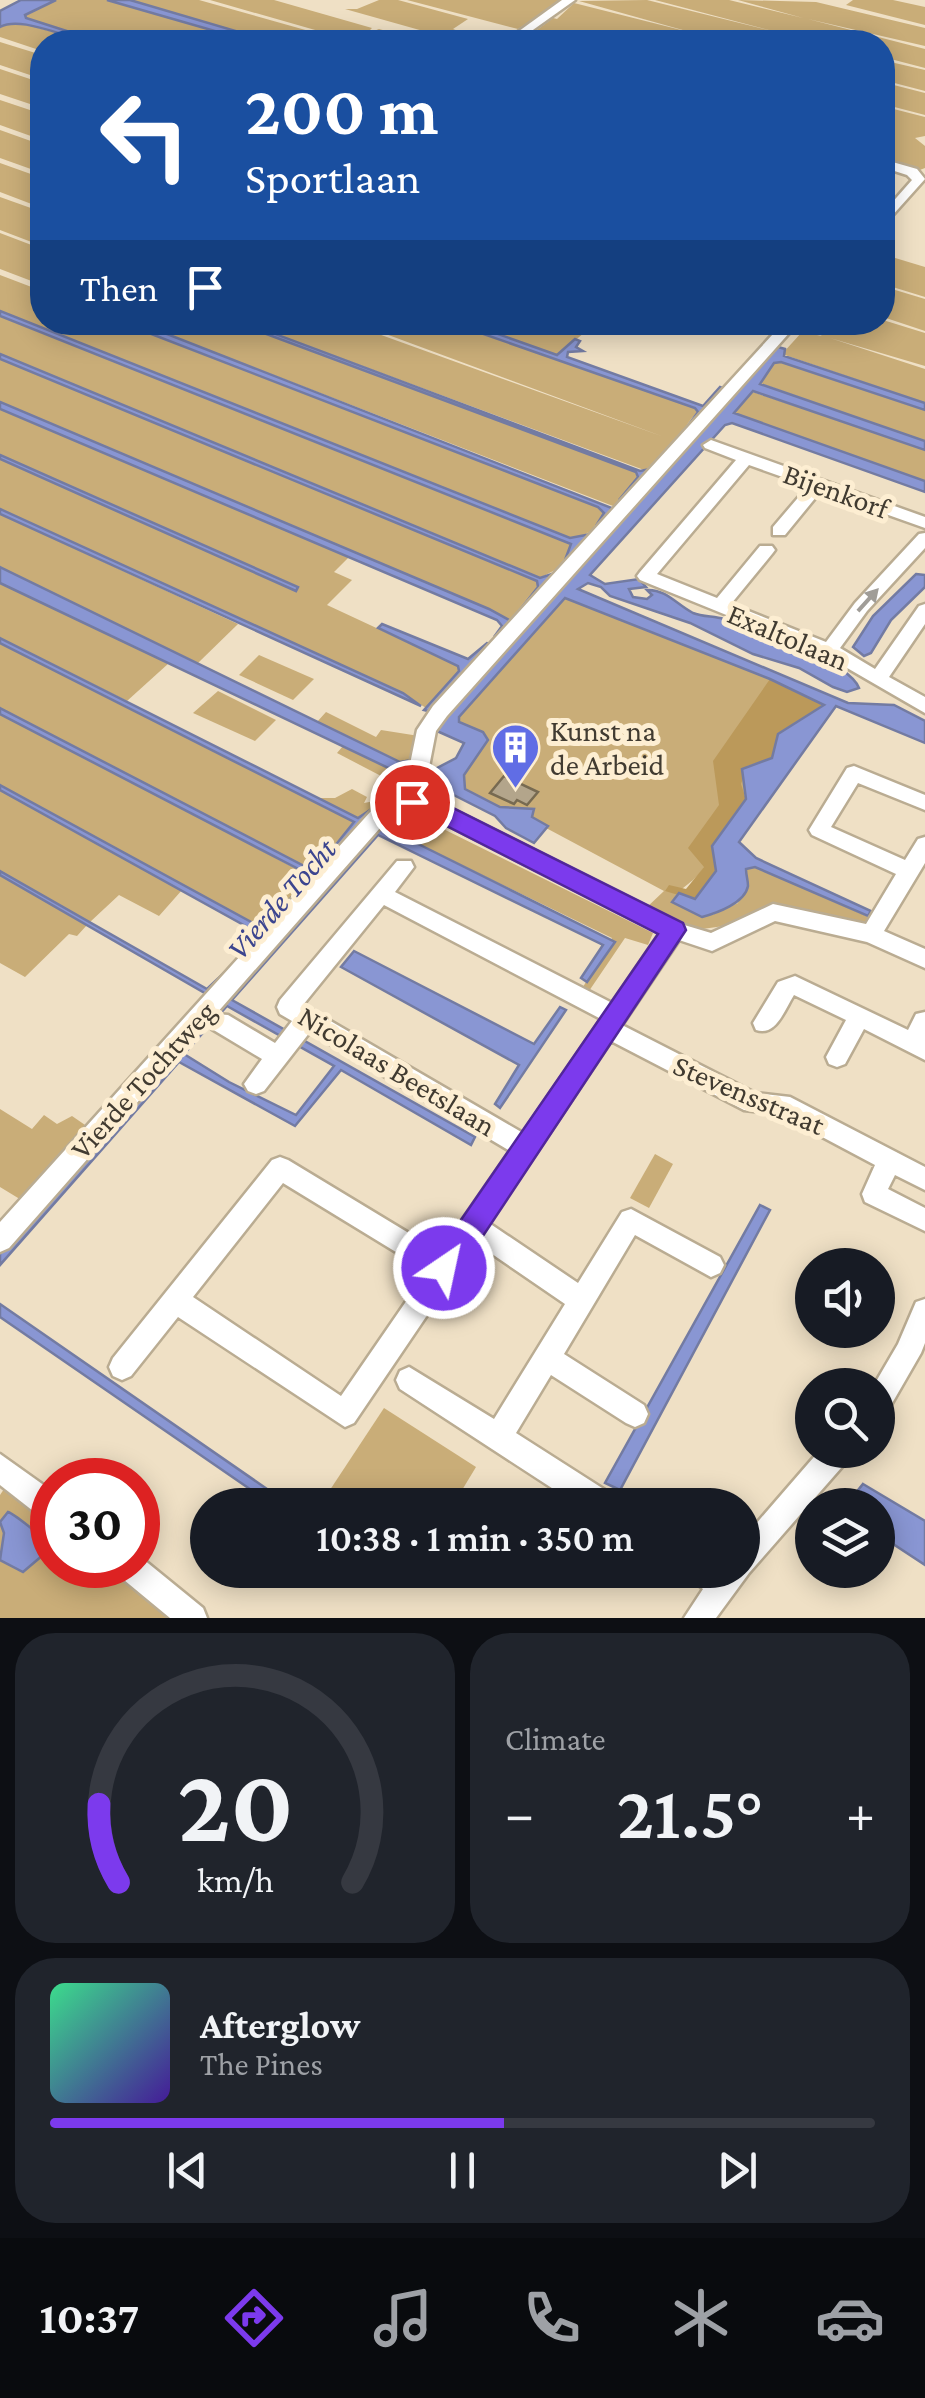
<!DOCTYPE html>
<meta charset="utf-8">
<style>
:root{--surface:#171b24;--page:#20242c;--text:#f1f3f6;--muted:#9ea1a6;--line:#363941;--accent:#7c3aed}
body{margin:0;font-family:"Crimson Pro",serif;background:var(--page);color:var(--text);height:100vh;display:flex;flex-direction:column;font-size:38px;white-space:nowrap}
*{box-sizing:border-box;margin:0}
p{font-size:32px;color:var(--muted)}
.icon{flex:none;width:55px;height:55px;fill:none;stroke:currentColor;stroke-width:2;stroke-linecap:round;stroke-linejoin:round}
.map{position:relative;height:1618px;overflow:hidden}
.sheet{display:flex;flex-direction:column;gap:15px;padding:15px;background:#0d0f14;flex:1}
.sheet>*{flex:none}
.guide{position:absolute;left:30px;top:30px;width:865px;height:305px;border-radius:40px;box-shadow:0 5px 25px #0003;background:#1a4fa0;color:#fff;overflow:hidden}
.controls{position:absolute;left:795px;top:1248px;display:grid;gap:20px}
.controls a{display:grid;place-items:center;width:100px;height:100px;border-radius:50%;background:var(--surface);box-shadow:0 5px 25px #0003;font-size:50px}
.speed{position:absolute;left:30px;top:1458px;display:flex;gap:20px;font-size:50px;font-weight:700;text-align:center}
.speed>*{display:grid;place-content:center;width:130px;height:130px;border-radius:50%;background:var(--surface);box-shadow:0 5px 25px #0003;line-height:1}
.speed .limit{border:15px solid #d22;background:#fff;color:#111}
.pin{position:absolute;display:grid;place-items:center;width:85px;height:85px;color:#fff;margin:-42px;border:5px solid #fff;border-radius:50%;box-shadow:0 2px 10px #0007}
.me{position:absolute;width:110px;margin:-55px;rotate:34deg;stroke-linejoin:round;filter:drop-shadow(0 0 8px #0008)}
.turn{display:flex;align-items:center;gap:35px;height:210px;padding:0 50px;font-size:45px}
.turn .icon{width:130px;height:130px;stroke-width:2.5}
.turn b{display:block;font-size:70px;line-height:85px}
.then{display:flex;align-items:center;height:95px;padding:0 50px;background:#0003;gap:20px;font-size:38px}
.big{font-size:75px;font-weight:600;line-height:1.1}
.sheet .widget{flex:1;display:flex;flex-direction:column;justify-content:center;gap:15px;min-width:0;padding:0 35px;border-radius:40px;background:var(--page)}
.sheet .dial{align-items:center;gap:0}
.dial svg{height:260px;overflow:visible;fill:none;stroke:var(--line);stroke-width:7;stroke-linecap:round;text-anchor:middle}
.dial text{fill:var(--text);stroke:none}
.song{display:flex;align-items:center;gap:30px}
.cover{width:120px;height:120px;border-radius:15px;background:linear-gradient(135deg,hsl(150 70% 55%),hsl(260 70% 35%))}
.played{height:10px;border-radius:5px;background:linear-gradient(90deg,var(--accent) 55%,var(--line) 55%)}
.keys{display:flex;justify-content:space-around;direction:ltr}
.heat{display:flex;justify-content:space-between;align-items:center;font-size:55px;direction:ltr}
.sheet .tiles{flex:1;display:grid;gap:15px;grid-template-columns:1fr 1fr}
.widget:last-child{grid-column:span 2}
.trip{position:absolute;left:190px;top:1488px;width:570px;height:100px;border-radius:50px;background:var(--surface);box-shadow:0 5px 25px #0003;font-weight:600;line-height:100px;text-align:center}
.menu{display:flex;height:160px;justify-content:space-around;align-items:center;background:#090b0e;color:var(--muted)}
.menu .icon{width:70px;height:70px}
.menu .current{color:var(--accent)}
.menu b{font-size:45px;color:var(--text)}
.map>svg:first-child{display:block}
.green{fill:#c9ad78}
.forest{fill:#bb995a}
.water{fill:#8996d3;stroke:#737ba2;stroke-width:2.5;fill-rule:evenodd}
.building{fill:#b3a58b;stroke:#776a51;stroke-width:2.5}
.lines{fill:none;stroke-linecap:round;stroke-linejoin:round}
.minor-casing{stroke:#baac92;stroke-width:5}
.minor{fill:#fff;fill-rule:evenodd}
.oneway{fill:#a09d98}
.route{fill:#7c3aed;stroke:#51269a;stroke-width:2.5}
.labels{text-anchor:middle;stroke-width:10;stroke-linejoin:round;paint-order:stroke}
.street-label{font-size:30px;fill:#413b31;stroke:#fdeed2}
.poi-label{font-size:30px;fill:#413b31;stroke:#fdeed2;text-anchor:start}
.water-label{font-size:32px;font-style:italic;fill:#3c458f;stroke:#fdeed2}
</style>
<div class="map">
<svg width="925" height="1618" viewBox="0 0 925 1618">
<rect width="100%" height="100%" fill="#efe0c5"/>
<!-- green -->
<g class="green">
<path d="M56 0H107L253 42H101L26 18 24 15Z"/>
<path d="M130 0H199L348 42H273Z"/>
<path d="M210 0H274L372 28 366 34 379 29 427 42H357Z"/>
<path d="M379 0H398L468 19 453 29 458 31 448 38 345 9H357Z"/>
<path d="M407 0H563L518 29Z"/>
<path d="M647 0 780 33 655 0H729L803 18 738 0 816 2 925 28V46L808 19 925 49V68L883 57 882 42H824L784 32 814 42H565L533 33 553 18 557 19 574 3 697 34 579 1Z"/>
<path d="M853 0H893L925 7V25L846 5Z"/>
<path d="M14 21 88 42H42V51L0 37V27Z"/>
<path d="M0 42 42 55V79L0 65Z"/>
<path d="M882 60 925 70V91L883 80Z"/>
<path d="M0 69 42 83V108L0 94Z"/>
<path d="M882 82 925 93V115L883 104Z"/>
<path d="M0 100 42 114V140L0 125Z"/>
<path d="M882 106 925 117V136L915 138 925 146V168L917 171 882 158Z"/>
<path d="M0 130 42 145V173L0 158Z"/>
<path d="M0 163 42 178V208L0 192Z"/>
<path d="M0 197 42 212V246L0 230Z"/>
<path d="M0 233 42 249V285L0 269Z"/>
<path d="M882 254 925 267V297L883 284Z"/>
<path d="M0 275 42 291V322L123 323 598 507 604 513 596 525 613 506 139 323H237L636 472 638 477 620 500 644 470 246 323H348L664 437 356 323H452L695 408 698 411 687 424 724 388 720 387 726 389 592 531 594 533 511 621 0 402V359L537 581 538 587 519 607 555 570 540 578 0 354V316L572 544 565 560 588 532 580 539 570 538 0 311Z"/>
<path d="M882 286 925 299V331L883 317Z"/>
<path d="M883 320 925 333V366L830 338 925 369V403L782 354 802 332 822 336 809 328 811 323Z"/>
<path d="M561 322 590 323 578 329 585 332 558 355 467 323Z"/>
<path d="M780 362 925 410V441L760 383 774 363Z"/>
<path d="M750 391 925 450V481L734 413Z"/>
<path d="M0 409 349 557 334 572 352 580 327 605 458 666 459 671 426 708 403 693 0 509V459L295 590 298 588 0 455Z"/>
<path d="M0 514 238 624 198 663 0 567Z"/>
<path d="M0 583 169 663 127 701 0 638Z"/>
<path d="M570 597 813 695 700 859 705 866C694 883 682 886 675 897L712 915 738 903 746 869 755 867 873 919 857 924 769 907 724 926 695 930 645 909 664 891 548 829 451 787 488 740 483 732 459 722V717L565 598Z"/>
<path d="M0 643 354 822 327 856 329 859 378 804 358 818 318 798H335L352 789 367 797 364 803 380 800 381 809 337 859 329 862 303 896 265 929 268 931 258 945 254 944 264 929 0 785V714L306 874V879L275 919 320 869H310L0 708Z"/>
<path d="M259 655 314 679 293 700 239 675Z"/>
<path d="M218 691 276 720 255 741 193 713Z"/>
<path d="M326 712 376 737 381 730 419 736C422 762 413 776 394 792H385L383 777 337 753 343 746 401 774 392 789 409 771 412 760 400 762 317 722Z"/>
<path d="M0 790 182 890 159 916 119 895 90 922 0 871Z"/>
<path d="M403 809 653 933 648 945 625 938 589 991 583 987 612 938 387 829Z"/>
<path d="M0 875 87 925 77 936 69 934 25 977 0 963Z"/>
<path d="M0 1109 32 1129 44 1115 57 1124 72 1116 88 1127 23 1201 0 1187Z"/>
<path d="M655 1154 673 1164 649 1208 630 1198Z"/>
<path d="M384 1408 476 1467 453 1505H320Z"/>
<path d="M4 1489 52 1523V1565H114L182 1618H0V1495Z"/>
</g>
<!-- forest -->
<path class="forest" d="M770 679 817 699 823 708 778 734 772 758 747 766 741 784 746 799 712 846 716 871 695 900 665 891 669 885 686 889 704 867 688 848 719 805 713 761Z"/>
<!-- water -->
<g class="water">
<path d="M21 0H56L25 15 26 18 101 42C73 43 23 14 0 27V11Z"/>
<path d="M107 0H130L273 42H253Z"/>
<path d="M0 311 570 538 591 534 565 560 571 544 0 316Z"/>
<path d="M123 323H139L614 509 596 526 604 513 598 507Z"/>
<path d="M237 323H246L640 471 650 469 619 500 638 477 636 472Z"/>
<path d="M452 323H467L557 355 575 339 580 341 576 347 583 351 568 352 567 357 703 406 720 387 725 389 688 426 698 412 695 408Z"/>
<path d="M778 347 785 349 784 356 925 403V410L781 362 774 363 760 384 925 441V450L753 391 734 413 925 481V492L732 423 725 425 590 575 605 584 639 579 646 587 629 589 633 597 647 599 652 595 647 590C666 589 677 605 693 613 703 617 714 616 724 619 753 628 849 661 859 688L847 692 833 687 799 668 753 654 690 623 610 596 601 587 588 583 578 589 848 703 894 705 925 721V743L836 706 739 842 756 858 871 911 868 916 755 867 746 869C746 875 748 880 748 886 745 903 717 913 702 917L672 902 679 893 695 899 716 871 712 846 746 799 742 769 772 758 778 734 824 705 770 679 565 598 459 717V722L483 732 488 740 464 775 465 789 500 807 534 809 532 817 548 826 534 843 506 828 495 816 428 782 384 827 615 942 587 982 581 978 603 945 378 835 232 1000 475 1137 471 1145 341 1070 295 1126 179 1062 0 1265V1251L422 776 456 758 464 743 437 731 442 720ZM227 1006 334 1066 296 1115 229 1082 184 1054Z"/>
<path d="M0 354 540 578 558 572 515 616 538 587 537 581 0 359Z"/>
<path d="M0 402 489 609 511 621 494 637 502 626 497 620 0 409Z"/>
<path d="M0 455 298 587 296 591 0 459Z"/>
<path d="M0 509 403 693 421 706 0 514Z"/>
<path d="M0 567 400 762 412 760 410 771 390 788 401 774 0 583Z"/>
<path d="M916 574 925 575V587L891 620 871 653 864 656 853 647 873 616Z"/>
<path d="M382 624 468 659 487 643 491 644 428 711 424 710 459 671 458 666 378 628Z"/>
<path d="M0 638 358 818 379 804 330 859 326 857 354 822 0 643Z"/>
<path d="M0 708 310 869 321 870 274 919 306 879V873L0 714Z"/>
<path d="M0 785 264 929 254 944 252 942 258 933 0 790Z"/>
<path d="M0 871 207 989 246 952 208 995 0 875Z"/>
<path d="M354 951 534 1044 560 1007 566 1010 500 1108 495 1104 519 1065 341 967Z"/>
<path d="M760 1205 770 1210 620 1490 605 1483Z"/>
<path d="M0 1304 280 1498 290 1505H273L0 1317Z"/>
<path d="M863 1484 925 1521V1565L878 1534V1505H846Z"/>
<path d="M8 1512C14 1514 42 1536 46 1542L43 1555 23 1572 0 1560 4 1533 0 1522Z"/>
</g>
<!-- building -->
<path class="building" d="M504 776 538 792 527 805 517 800 514 804 490 793Z"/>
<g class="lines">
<defs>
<g id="minor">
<path d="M562 0H575L516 42H504Z"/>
<path d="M882 159 917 169 925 179 882 227V214L912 180 907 175 882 167Z"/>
<path d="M784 322H799L447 716 436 731 428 772 409 796 434 800 681 924 711 933 773 904 866 924 896 874 812 835 809 830 847 768 854 766 925 795V810L858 783 831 827 905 860 918 839 925 837V863L884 931 925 949V968L867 942 775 921 712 951 679 940 622 1025 755 1093 790 1097 925 1167V1190L895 1175 888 1189 925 1208V1231L865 1202 862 1194 875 1165 779 1114 744 1110 611 1041 489 1223 578 1283 622 1212 631 1209 720 1257 724 1265 720 1273 711 1277 635 1235 564 1354 644 1405 648 1414 644 1423 635 1427 626 1423 551 1375 516 1433 613 1495 617 1505H578L400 1389 396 1380 400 1371 409 1367 494 1419 565 1304 476 1243 354 1423 345 1427 178 1317 131 1376 122 1380 113 1376 109 1367 113 1358 272 1160 280 1157 288 1160 440 1252 510 1151 310 1032 264 1091 256 1094 248 1091 244 1084 262 1059 212 1029 209 1021 9 1248 0 1252V1222L409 769 417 730 433 706ZM402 803 405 807 422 812 660 933 612 1003 395 892 414 867 411 861H397L280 1000 277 1007 280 1014 292 1021 275 1043 228 1015 216 1014ZM384 905 601 1019 523 1133 303 1005ZM283 1183 427 1271 341 1396 193 1297Z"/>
<path d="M711 440 925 517V528L821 491 785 535H773V527L808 486 749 465 657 574 717 598 760 546H772L775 550 772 554 731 604 826 642 855 603 919 534 925 533V548L867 611 840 648 875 669 919 606 925 604V624L889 677 925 697V713L823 654 640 580 637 576 640 572 736 460 705 448 703 445Z"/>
<path d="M795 976 908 1030 916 1014 925 1012V1060L864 1029 845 1064 837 1067 829 1064 826 1057 846 1020 794 995C785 1009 776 1037 756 1030L753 1023 778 982Z"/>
<path d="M925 1299V1343L921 1353 887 1412 878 1416V1385H874L898 1344 916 1302Z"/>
<path d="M820 1450H852L848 1460 749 1573 716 1618H684L703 1589 693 1580 689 1570H742V1540Z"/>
<path d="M0 1454 52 1491V1522L42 1518 0 1485Z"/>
<path d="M138 1555 203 1608 207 1618H170L118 1575 114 1565H138Z"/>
</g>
</defs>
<!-- minor casing -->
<use href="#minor" class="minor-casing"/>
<!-- minor -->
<use href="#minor" class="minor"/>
</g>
<!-- one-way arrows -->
<defs><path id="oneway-solid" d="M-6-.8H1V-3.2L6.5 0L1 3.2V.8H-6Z" transform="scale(2.5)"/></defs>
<use class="oneway" href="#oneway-solid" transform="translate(868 600) rotate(-48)"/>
<!-- route -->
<path class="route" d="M412 793 435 799 683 923 686 930 455 1278 444 1282 434 1278 430 1268 434 1259 658 934 421 813 404 808 401 802Z"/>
<!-- icons -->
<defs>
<symbol id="building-pin" viewBox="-11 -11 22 30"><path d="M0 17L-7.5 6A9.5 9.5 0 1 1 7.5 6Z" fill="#606de5" stroke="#fdeed2"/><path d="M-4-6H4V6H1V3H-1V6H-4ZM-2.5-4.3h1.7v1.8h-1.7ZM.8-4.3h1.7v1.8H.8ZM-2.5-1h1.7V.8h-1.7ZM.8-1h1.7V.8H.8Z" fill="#fff"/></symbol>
</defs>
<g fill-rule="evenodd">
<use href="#building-pin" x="488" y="720" width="55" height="75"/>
</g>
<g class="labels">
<!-- street labels -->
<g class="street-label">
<text transform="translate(836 491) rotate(20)" y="10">Bijenkorf</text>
<text transform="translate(788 637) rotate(23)" y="10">Exaltolaan</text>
<text transform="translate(397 1071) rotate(31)" y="10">Nicolaas Beetslaan</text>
<text transform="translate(143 1080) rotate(-48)" y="10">Vierde Tochtweg</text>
<text transform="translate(749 1095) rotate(23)" y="10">Stevensstraat</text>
</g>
<!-- poi labels -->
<g class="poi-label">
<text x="550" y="741">Kunst na<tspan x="550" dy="34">de Arbeid</tspan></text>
</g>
<!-- water labels -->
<g class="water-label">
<text transform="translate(281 899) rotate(-49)" y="11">Vierde Tocht</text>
</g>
</g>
</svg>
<div class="controls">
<a><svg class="icon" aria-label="sound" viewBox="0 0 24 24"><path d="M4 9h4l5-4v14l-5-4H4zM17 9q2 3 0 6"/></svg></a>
<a><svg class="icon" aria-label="search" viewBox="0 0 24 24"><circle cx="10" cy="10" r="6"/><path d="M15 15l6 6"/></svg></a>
<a><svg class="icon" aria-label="layers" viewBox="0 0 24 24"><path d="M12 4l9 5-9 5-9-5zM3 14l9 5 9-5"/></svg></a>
</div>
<div class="speed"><div class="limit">30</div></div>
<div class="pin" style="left:412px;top:802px;background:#d93025"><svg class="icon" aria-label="arrive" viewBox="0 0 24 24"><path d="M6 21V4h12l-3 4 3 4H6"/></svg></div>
<svg class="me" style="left:444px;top:1268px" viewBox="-20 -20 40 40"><circle r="17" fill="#7c3aed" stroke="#fff" stroke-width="3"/><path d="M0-11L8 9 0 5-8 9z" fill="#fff"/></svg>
<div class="trip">10:38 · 1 min · 350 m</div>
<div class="guide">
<div class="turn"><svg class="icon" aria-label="left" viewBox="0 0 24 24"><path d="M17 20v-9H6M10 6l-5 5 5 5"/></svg><div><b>200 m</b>Sportlaan</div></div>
<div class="then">Then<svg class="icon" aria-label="arrive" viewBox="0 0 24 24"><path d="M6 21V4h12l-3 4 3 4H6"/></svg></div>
</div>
</div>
<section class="sheet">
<div class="tiles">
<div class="widget dial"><svg viewBox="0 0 100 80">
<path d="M14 69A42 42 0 1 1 86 69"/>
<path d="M14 69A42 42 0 0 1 8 45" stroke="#7c3aed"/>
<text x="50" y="56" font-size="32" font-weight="700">20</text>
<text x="50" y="72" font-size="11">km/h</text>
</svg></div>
<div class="widget"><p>Climate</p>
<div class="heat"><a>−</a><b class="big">21.5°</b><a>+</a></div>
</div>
<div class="widget">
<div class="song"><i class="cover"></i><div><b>Afterglow</b><p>The Pines</p></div></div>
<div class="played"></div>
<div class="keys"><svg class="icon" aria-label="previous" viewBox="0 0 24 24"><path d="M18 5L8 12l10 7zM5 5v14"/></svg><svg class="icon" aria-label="pause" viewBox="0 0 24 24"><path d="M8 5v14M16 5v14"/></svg><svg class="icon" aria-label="next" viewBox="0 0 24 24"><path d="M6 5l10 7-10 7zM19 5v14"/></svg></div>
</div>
</div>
</section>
<nav class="menu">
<b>10:37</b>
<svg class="icon current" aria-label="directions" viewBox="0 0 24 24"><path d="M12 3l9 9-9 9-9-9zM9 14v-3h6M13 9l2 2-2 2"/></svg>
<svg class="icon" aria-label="music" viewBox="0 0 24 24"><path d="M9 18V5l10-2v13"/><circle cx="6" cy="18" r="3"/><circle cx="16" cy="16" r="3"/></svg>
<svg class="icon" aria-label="phone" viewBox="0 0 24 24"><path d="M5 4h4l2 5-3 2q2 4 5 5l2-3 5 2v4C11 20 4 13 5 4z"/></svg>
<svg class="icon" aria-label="climate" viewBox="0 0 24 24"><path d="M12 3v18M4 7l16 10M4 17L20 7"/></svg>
<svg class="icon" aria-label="car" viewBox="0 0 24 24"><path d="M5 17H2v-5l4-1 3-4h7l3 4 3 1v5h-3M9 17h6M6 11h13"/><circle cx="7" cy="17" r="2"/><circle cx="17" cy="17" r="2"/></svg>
</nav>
